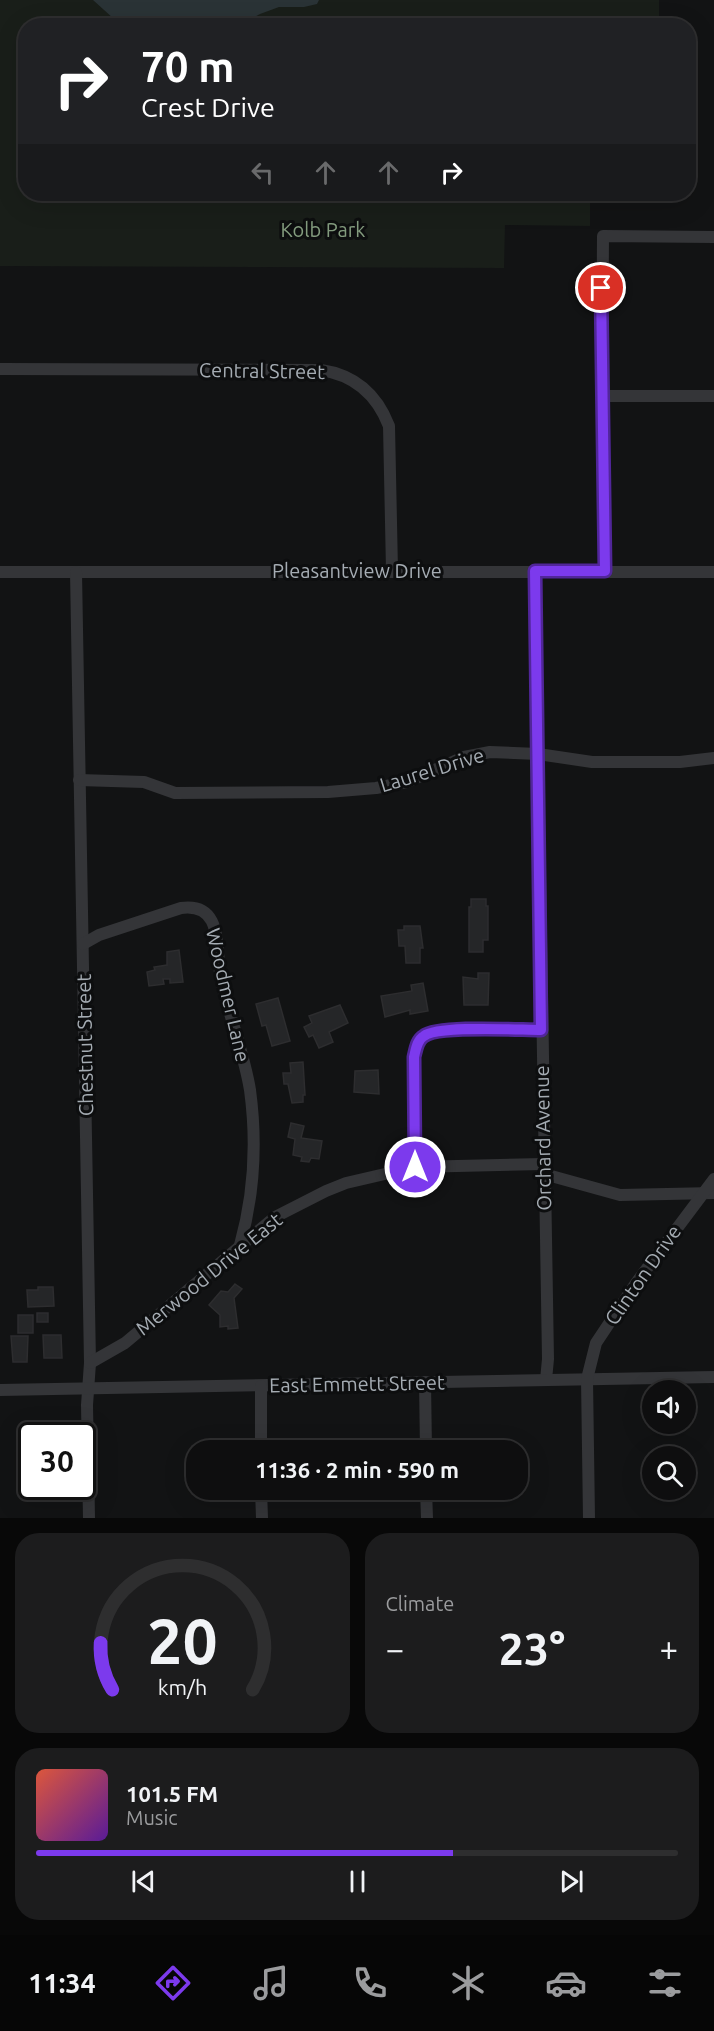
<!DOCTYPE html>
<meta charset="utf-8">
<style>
:root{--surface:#0e0e0f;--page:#1c1c1d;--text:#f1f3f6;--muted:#9b9c9e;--line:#2e2e2f;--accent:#7c3aed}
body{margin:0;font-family:Ubuntu,sans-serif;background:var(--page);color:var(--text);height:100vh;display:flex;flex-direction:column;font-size:22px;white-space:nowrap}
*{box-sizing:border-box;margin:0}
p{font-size:20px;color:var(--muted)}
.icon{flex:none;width:33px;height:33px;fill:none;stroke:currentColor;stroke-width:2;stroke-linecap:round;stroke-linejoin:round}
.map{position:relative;height:1518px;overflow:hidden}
.details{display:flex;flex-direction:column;gap:15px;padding:15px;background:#080808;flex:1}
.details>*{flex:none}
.top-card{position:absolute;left:18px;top:18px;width:678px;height:183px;border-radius:24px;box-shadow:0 6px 24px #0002,0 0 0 2px var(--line);background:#202124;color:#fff;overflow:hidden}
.tools{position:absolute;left:642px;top:1380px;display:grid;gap:12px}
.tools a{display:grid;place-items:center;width:54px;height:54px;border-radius:50%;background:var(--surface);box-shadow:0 6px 24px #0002,0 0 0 2px var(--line);font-size:30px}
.speed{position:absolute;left:18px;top:1422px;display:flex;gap:12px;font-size:30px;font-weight:700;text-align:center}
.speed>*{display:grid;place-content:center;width:78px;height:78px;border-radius:50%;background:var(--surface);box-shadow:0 6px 24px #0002,0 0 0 2px var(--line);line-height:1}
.speed .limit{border:3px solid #111;border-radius:9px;background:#fff;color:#111}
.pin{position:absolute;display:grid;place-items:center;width:51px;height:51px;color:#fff;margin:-26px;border:3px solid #fff;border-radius:50%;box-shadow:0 2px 6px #0007}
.me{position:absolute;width:66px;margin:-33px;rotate:0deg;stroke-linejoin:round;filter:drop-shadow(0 0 4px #0008)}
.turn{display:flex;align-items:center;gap:21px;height:126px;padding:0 24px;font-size:27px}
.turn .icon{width:78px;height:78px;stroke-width:2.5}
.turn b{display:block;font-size:42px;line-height:51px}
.lanes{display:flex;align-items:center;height:57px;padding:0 24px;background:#0003;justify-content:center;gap:30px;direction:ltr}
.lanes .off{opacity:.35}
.big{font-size:45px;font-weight:700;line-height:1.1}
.details .widget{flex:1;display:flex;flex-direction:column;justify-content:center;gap:9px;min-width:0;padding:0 21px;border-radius:24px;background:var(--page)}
.details .dial{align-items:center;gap:0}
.dial svg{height:156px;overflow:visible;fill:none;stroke:var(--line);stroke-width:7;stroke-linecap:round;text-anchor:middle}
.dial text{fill:var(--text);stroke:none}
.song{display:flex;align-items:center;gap:18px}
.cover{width:72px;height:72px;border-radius:9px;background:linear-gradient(135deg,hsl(10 70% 55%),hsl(270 70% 35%))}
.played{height:6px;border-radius:3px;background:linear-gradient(90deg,var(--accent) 65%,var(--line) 65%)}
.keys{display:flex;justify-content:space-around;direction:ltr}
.heat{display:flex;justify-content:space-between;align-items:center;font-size:33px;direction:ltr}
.details .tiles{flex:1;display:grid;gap:15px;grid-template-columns:1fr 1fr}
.widget:last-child{grid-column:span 2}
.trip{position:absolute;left:186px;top:1440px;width:342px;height:60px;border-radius:24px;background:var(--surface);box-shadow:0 6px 24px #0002,0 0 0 2px var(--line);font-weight:700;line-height:60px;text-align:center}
.tabs{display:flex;height:96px;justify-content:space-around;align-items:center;background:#060606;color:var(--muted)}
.tabs .icon{width:42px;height:42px}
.tabs .active{color:var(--accent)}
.tabs b{font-size:27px;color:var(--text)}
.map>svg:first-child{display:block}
.green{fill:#191e19}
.water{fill:#2a3336}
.building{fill:#252628;stroke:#2d2d2f;stroke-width:1.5}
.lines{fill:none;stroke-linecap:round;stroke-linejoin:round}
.minor{stroke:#343538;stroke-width:12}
.route-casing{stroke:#51269a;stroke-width:15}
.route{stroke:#7c3aed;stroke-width:10}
.labels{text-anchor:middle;stroke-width:6;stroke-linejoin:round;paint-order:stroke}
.park-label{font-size:20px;fill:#839b7e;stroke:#0d0e0f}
.street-label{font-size:20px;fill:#a5acb3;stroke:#0d0e0f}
</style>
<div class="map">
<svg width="714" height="1518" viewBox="0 0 714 1518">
<rect width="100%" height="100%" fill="#121314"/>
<!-- green -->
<path class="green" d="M0 0H659V26H26V194H590V226L505 225 504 268 0 266Z"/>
<!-- water -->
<path class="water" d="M93 0H319L317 4 304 7H279L260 14 240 25 131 26 114 19Z"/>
<!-- building -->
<g class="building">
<path d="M471 899H486V906H488V940H483V952H469V907H471Z"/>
<path d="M404 926H420L423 948H420V963H406L405 946H399L398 930H404Z"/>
<path d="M179 950 183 982 170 983V979H163L164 984 149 986 147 972 155 970 154 967 167 965V952Z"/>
<path d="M478 973H489L488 1005H464L463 977 478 979Z"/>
<path d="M423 983 428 1011 410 1014V1010L385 1017 381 996 412 991 411 985Z"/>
<path d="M278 998 290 1041 272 1046 266 1025 262 1026 256 1004Z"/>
<path d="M340 1005 348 1023 329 1032 333 1042 319 1048 313 1035 309 1037 304 1027 312 1023 309 1016Z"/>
<path d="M303 1062 305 1095H303V1102L292 1103 288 1084H284L283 1073H291L290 1063Z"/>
<path d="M378 1070 379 1094 354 1092 355 1071Z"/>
<path d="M291 1123 304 1126 301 1138 322 1141 319 1159 311 1158 309 1162 301 1161 302 1157 293 1155 295 1139 288 1137Z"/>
<path d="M235 1284 242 1289 234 1298 238 1328 228 1329V1326L220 1327V1315L209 1305 221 1291 228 1292Z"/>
<path d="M38 1287H53L54 1306 28 1307 27 1290H38Z"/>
<rect x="37" y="1313" width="11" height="9"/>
<rect x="18" y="1315" width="15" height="18"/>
<path d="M43 1335H61L62 1358H44Z"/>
<path d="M11 1336H28L27 1362H13Z"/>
</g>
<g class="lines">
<!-- minor -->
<g class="minor">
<path d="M0 369 321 370C355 375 377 395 389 426L392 570"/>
<path d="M602 396H714"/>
<path d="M535 571 548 1359 546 1380"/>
<path d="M605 571 602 396 603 236 714 237"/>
<path d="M0 572H714"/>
<path d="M76 572 90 1363 87 1405 89 1518"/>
<path d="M79 780 144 782 175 793 328 792 376 788 407 782 464 757 490 752 538 754 592 762H680L714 758"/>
<path d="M83 944 99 935 181 908C225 902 215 951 221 979 229 1016 244 1053 250 1090 257 1142 254 1195 240 1245"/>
<path d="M415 1167 414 1057C416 1049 417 1041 424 1036 438 1025 519 1030 541 1030"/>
<path d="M544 1174 620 1195 714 1193"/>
<path d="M90 1363 125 1343 275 1217 326 1191 346 1183 415 1167 543 1164"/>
<path d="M425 1382 426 1450"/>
<path d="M0 1390 714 1377"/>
<path d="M261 1450V1386"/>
<path d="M261 1490 262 1518"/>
<path d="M426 1490 427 1518"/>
<path d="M589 1518 587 1379 596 1343 636 1283 714 1179"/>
</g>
</g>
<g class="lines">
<defs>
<path id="route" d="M415 1167 414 1057C416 1049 417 1040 424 1036 438 1025 519 1030 541 1030L535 571H605L601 288"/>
</defs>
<!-- route casing -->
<use href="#route" class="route-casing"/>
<!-- route -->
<use href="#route" class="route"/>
</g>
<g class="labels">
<!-- park labels -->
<g class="park-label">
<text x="323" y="237">Kolb Park</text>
</g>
<!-- street labels -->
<g class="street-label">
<text transform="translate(262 371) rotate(1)" y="7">Central Street</text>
<text x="357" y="578">Pleasantview Drive</text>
<text transform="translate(432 770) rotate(-17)" y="7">Laurel Drive</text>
<text transform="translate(228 995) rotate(77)" y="7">Woodmer Lane</text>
<text transform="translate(85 1045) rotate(-91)" y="7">Chestnut Street</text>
<text transform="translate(543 1138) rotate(-91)" y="7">Orchard Avenue</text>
<text transform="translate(209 1274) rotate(-39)" y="7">Merwood Drive East</text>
<text transform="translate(643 1275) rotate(-55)" y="7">Clinton Drive</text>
<text transform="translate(357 1384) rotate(-1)" y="7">East Emmett Street</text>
</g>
</g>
</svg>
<div class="tools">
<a><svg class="icon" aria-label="sound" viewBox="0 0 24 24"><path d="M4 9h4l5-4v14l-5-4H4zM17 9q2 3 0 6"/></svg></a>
<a><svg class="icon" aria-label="search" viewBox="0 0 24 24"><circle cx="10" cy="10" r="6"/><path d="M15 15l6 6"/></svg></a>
</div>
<div class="speed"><div class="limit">30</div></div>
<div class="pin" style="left:601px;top:288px;background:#d93025"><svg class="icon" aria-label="arrive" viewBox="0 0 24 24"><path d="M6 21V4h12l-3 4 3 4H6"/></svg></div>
<svg class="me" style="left:415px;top:1167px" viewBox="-20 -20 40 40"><circle r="17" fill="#7c3aed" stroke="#fff" stroke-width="3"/><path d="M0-11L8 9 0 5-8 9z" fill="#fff"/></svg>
<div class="trip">11:36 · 2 min · 590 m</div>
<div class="top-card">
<div class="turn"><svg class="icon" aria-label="right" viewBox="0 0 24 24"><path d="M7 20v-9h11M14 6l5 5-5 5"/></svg><div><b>70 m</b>Crest Drive</div></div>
<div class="lanes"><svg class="icon off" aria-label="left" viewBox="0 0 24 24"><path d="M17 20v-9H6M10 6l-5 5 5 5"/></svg><svg class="icon off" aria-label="ahead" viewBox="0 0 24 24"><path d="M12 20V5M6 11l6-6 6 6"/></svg><svg class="icon off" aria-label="ahead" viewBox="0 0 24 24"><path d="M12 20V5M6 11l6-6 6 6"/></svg><svg class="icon" aria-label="right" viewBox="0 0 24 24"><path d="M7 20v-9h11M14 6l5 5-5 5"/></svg></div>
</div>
</div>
<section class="details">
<div class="tiles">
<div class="widget dial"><svg viewBox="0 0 100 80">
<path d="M14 69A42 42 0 1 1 86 69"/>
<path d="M14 69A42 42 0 0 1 8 45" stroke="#7c3aed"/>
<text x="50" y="56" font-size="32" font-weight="700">20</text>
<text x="50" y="72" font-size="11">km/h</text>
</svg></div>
<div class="widget"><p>Climate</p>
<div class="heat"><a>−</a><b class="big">23°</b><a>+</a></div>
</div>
<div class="widget">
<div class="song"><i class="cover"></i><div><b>101.5 FM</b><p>Music</p></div></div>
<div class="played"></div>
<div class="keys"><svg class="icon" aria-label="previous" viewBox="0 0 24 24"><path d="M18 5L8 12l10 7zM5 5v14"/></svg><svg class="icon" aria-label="pause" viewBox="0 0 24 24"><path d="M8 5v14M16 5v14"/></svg><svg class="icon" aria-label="next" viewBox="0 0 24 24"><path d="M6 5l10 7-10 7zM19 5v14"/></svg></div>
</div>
</div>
</section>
<nav class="tabs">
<b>11:34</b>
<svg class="icon active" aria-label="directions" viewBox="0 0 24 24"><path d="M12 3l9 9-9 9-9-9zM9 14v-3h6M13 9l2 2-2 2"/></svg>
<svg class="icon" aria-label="music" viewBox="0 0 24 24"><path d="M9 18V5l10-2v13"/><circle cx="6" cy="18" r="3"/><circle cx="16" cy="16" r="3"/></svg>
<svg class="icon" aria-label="phone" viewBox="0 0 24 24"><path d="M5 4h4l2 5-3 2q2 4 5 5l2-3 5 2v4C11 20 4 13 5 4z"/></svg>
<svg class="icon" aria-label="climate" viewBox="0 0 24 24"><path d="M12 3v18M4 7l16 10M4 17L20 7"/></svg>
<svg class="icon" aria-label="car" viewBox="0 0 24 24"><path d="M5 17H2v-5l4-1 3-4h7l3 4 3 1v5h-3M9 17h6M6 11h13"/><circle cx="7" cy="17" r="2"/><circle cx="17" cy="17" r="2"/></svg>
<svg class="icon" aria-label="filters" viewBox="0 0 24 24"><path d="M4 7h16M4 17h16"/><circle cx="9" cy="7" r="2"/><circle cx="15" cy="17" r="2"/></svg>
</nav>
